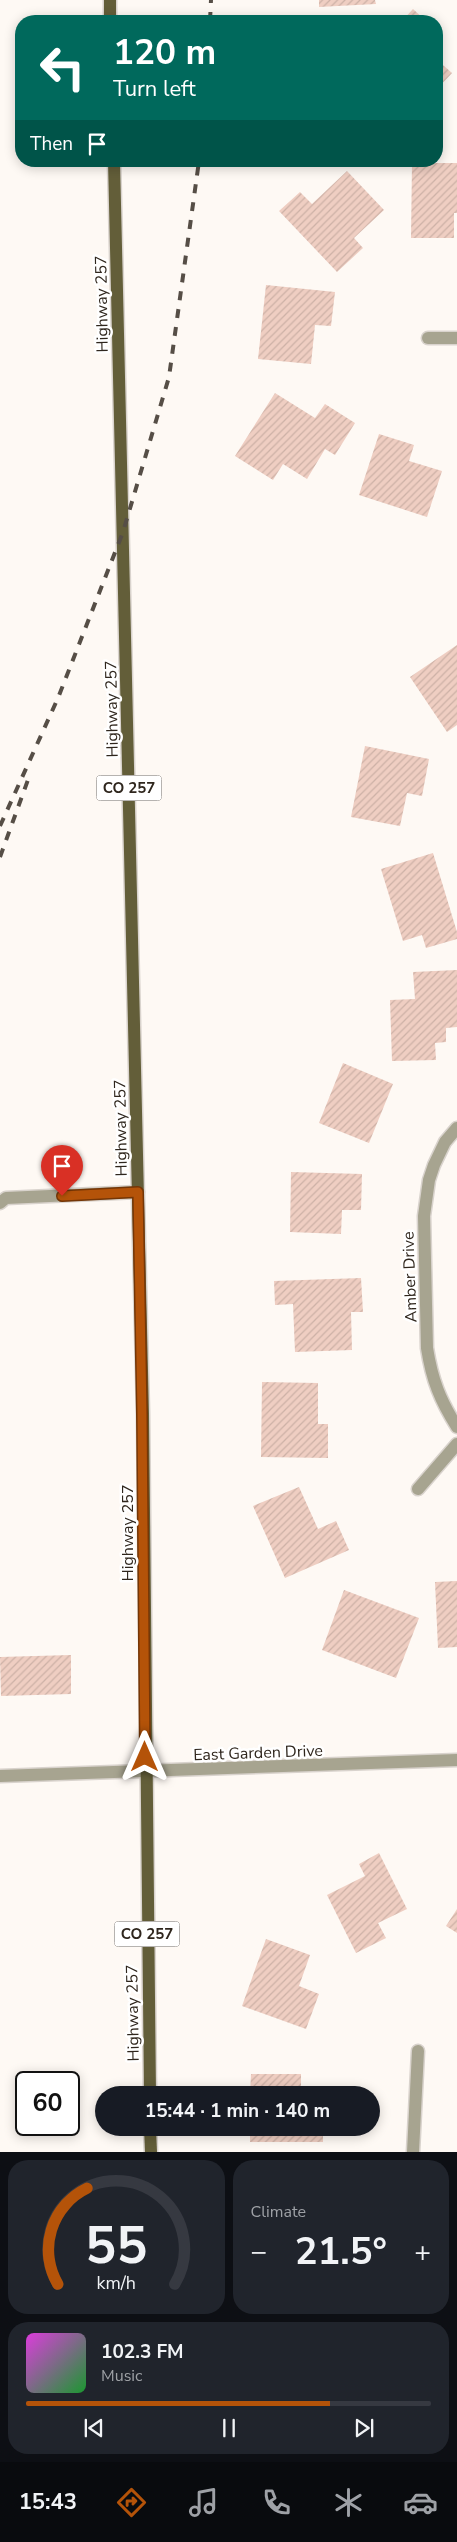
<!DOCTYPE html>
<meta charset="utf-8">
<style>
:root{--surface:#171b24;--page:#20242c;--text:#f1f3f6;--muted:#9ea1a6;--line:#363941;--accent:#b45309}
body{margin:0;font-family:"Nunito Sans",sans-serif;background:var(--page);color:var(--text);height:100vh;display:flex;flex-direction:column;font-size:19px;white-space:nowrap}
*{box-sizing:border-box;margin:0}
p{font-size:16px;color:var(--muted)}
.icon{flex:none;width:28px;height:28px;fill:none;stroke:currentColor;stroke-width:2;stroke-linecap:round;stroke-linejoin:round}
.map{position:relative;height:2152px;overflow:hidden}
.details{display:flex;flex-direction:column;gap:8px;padding:8px;background:#0d0f14;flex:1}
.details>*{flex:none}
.hud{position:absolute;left:15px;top:15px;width:428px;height:152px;border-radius:20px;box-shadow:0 2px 12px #0003;background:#00695c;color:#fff;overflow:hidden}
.speed{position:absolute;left:15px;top:2071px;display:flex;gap:10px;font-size:25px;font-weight:700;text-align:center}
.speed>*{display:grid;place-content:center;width:65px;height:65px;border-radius:50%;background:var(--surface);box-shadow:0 2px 12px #0003;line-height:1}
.speed .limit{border:2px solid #111;border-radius:8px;background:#fff;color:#111}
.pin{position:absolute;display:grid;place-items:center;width:42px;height:42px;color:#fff;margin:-51px -21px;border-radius:50% 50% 50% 0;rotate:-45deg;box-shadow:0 0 5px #0007}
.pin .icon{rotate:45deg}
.me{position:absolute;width:55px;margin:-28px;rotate:0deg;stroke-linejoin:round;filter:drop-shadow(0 0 4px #0008)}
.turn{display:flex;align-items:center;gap:18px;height:105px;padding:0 15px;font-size:22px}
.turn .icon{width:65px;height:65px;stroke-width:2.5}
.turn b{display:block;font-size:35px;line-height:42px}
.then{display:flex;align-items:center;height:48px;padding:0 15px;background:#0003;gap:10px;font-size:19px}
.big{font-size:38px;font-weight:700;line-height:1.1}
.details .tile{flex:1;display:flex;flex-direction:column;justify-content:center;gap:8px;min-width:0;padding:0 18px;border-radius:20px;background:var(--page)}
.details .dial{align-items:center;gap:0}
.dial svg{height:130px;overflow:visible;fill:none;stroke:var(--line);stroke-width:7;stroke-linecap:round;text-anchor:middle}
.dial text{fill:var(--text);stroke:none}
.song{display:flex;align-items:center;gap:15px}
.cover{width:60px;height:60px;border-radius:8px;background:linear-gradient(135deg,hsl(300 70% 55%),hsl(130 70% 35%))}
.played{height:5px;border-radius:2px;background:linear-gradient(90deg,var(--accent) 75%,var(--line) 75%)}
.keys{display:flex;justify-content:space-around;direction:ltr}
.heat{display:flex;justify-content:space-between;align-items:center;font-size:28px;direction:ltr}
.details .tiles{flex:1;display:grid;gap:8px;grid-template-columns:1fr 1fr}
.tile:last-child{grid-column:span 2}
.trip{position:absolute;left:95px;top:2086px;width:285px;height:50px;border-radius:25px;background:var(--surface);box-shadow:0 2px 12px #0003;font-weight:700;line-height:50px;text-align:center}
.menu{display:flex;height:80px;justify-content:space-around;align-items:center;background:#090b0e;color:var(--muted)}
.menu .icon{width:35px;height:35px}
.menu .active{color:var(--accent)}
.menu b{font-size:22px;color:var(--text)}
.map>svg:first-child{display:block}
.building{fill:url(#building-hatch)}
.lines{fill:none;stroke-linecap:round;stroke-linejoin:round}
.lane-casing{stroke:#d9d3cd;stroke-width:15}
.street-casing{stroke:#d9d3cd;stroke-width:15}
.primary-casing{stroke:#d9d3cd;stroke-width:15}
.lane{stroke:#a7a490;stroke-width:12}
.street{stroke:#a7a490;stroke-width:12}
.primary{stroke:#635e39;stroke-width:12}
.rail{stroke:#564e46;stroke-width:4;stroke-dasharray:9 9;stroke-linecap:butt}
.route-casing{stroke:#753606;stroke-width:12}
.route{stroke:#b45309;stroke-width:9}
.labels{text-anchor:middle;stroke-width:5;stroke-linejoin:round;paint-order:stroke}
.shield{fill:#fff;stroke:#6d6761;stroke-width:1}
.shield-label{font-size:15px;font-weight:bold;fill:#2f261d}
.street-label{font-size:16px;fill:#2f261d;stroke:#fff}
</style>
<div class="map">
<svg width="457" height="2152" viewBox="0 0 457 2152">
<defs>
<pattern id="building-hatch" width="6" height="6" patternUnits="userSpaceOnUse" patternTransform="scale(1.25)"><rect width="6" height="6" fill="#efcec2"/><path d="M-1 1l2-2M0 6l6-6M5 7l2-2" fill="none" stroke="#cdb1a6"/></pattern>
</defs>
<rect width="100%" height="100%" fill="#fef9f4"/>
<!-- building -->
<g class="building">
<path d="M319 0H375L376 4 319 7Z"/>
<path d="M413 9 426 21H402Z"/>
<path d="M436 59 452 73 436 90Z"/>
<path d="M412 163H457V213H454V238H411Z"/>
<path d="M347 171 384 210 354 238 363 248 337 272 279 211 300 192 312 204Z"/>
<path d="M266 285 335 292 331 326 315 325 311 364 258 359Z"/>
<path d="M275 393 315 418 325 404 355 423 335 455 325 449 307 479 283 464 273 480 235 456Z"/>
<path d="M379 434 414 445 409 461 442 471 427 517 359 495Z"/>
<path d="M457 645V725L447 732 410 677Z"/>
<path d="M365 746 429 759 422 796 407 793 400 826 351 817Z"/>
<path d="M433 853 457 932V939L426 948 422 935 403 941 381 869Z"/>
<path d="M457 970V1027L446 1028V1042L435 1043 436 1060 392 1061 390 1000 415 999 413 972Z"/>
<path d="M343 1063 393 1084 369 1143 319 1123Z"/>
<path d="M291 1172 362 1174 361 1210H342L341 1234 290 1232Z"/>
<path d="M361 1278 363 1312H351L352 1350 295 1352 293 1304 275 1305 274 1281Z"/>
<path d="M262 1382 318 1383V1424H328V1458L261 1457Z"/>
<path d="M299 1487 318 1529 336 1521 349 1550 285 1578 253 1506Z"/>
<path d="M457 1581V1647L438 1648 435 1582Z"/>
<path d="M344 1590 419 1618 396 1678 322 1650Z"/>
<path d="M71 1655V1694L1 1696 0 1657Z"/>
<path d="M379 1853 407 1909 378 1923 386 1938 356 1953 327 1895 365 1876 359 1864Z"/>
<path d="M457 1909V1933L446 1926Z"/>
<path d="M266 1939 310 1955 299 1986 319 1994 306 2029 242 2006Z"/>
<path d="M251 2074H301V2095H250Z"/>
<rect x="250" y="2128" width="73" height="14"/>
</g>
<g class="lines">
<defs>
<path id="lane" d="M0 1203 6 1198 138 1192"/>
<g id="street">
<path d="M428 338H457"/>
<path d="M457 1128 445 1142 434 1165 429 1180 424 1216 427 1348C432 1380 440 1400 457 1427"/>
<path d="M418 1489 457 1444"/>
<path d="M0 1776 457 1760"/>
<path d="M413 2152 418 2051"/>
</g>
<g id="primary">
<path d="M110 0V21"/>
<path d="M114 161 143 1414 150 2095"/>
<path d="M150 2128 151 2152"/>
</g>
</defs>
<!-- lane casing -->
<use href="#lane" class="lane-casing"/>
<!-- street casing -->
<use href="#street" class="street-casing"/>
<!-- primary casing -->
<use href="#primary" class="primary-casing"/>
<!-- lane -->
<use href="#lane" class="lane"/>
<!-- street -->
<use href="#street" class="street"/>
<!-- primary -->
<use href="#primary" class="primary"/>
<!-- rail -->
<g class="rail">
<path d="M210 21 211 0"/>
<path d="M0 826 58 698 123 532 169 377 199 161"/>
<path d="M0 857 29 777"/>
</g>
</g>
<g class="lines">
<defs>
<path id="route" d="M62 1196 138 1192 142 1414 145 1757"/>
</defs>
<!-- route casing -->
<use href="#route" class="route-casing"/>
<!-- route -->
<use href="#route" class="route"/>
</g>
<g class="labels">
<!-- shield labels -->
<g class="shield">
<rect x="96.5" y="775.5" width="65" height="25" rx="4"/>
<rect x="114.5" y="1921.5" width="65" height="25" rx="4"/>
</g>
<g class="shield-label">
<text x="129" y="793">CO 257</text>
<text x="147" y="1939">CO 257</text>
</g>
<!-- street labels -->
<g class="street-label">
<text transform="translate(101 304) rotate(-91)" y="6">Highway 257</text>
<text transform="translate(111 709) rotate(-91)" y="6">Highway 257</text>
<text transform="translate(120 1128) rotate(-91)" y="6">Highway 257</text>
<text transform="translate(409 1277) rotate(-92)" y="6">Amber Drive</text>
<text transform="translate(127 1533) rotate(-90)" y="6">Highway 257</text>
<text transform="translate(258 1752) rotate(-2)" y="6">East Garden Drive</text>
<text transform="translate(132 2013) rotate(-91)" y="6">Highway 257</text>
</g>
</g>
</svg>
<div class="speed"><div class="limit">60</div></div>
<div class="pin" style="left:62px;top:1196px;background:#d93025"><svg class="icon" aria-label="arrive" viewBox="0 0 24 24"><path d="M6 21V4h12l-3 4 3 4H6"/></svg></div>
<svg class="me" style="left:145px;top:1757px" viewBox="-20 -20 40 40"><path d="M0-17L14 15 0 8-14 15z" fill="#b45309" stroke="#fff" stroke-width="4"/></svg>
<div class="trip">15:44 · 1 min · 140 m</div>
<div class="hud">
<div class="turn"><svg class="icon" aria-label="left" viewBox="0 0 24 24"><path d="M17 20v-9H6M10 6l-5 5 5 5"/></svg><div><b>120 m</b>Turn left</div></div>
<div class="then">Then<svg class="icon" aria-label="arrive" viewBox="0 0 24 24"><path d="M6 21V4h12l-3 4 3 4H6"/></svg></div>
</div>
</div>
<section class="details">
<div class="tiles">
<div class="tile dial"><svg viewBox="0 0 100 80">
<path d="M14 69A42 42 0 1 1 86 69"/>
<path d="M14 69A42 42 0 0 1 32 10" stroke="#b45309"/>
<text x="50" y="56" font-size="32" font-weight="700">55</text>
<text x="50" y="72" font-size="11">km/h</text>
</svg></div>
<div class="tile"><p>Climate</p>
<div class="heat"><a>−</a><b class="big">21.5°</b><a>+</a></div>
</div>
<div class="tile">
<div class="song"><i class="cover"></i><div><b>102.3 FM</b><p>Music</p></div></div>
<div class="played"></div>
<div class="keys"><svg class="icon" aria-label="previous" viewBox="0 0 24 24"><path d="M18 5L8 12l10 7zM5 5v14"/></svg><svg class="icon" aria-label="pause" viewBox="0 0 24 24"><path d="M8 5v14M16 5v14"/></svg><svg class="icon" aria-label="next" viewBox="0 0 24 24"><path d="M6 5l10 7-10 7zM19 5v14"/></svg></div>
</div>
</div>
</section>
<nav class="menu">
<b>15:43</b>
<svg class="icon active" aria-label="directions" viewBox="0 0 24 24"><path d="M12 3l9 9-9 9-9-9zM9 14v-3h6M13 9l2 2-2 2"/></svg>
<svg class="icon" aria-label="music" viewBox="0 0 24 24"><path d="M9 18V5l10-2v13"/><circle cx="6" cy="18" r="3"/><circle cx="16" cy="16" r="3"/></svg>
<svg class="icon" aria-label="phone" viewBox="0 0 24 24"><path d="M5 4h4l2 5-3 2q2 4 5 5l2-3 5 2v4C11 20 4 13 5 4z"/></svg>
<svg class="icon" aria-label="climate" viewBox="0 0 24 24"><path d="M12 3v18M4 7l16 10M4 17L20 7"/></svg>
<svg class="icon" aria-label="car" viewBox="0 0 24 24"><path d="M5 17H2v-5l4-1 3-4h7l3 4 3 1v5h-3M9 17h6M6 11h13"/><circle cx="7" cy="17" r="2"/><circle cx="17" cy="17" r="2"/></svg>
</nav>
